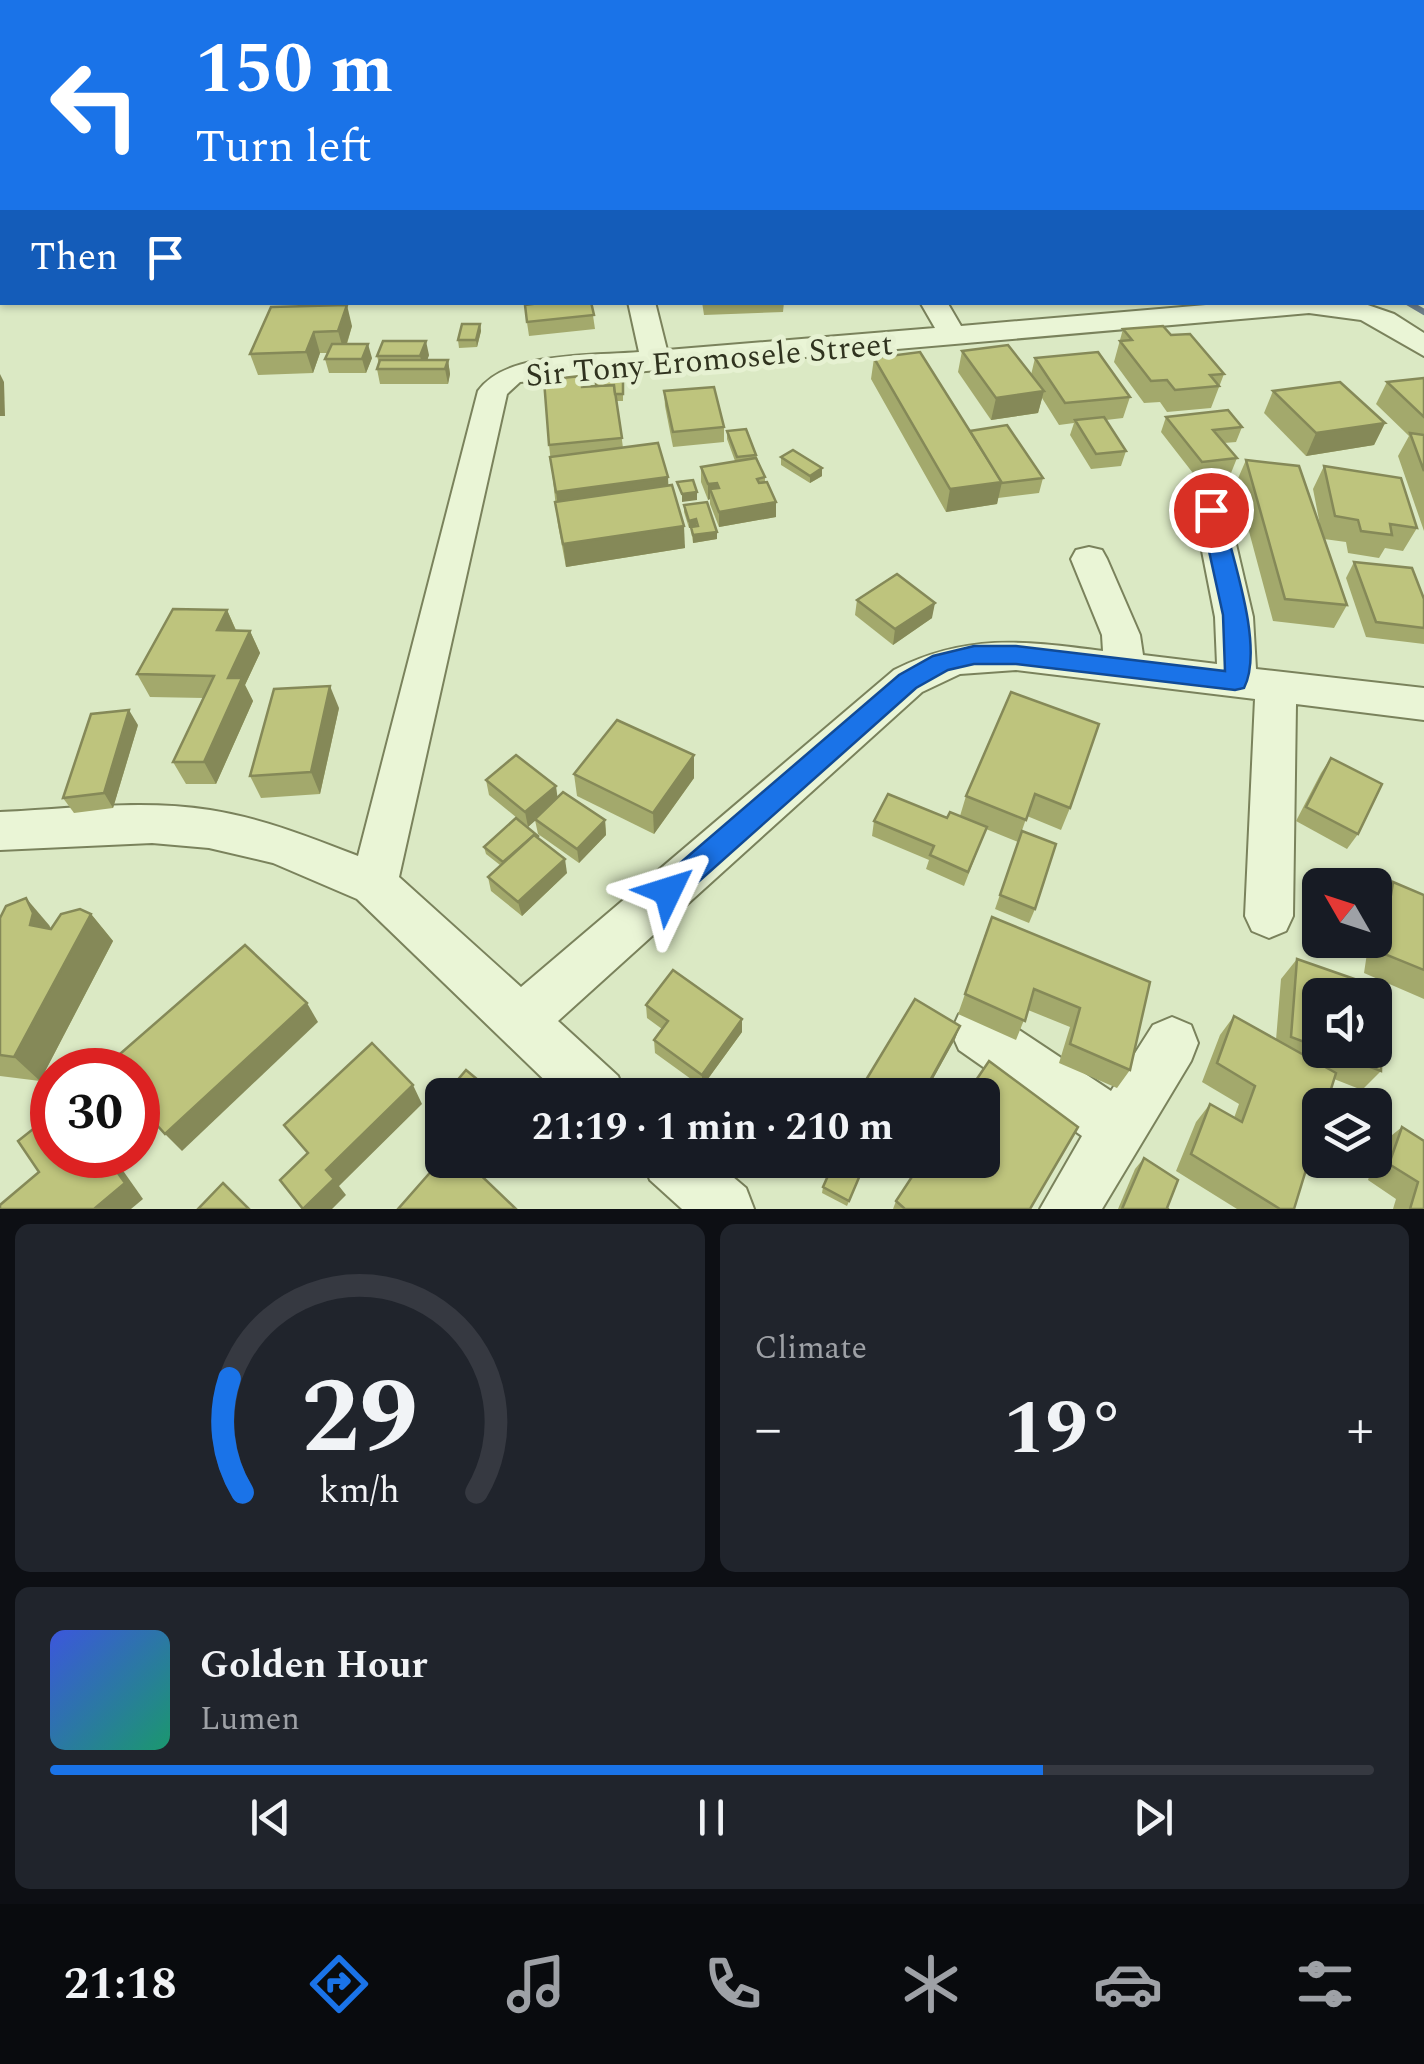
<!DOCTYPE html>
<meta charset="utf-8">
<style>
:root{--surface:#171b24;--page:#20242c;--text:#f1f3f6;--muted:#9ea1a6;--line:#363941;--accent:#1a73e8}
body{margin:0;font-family:Spectral,serif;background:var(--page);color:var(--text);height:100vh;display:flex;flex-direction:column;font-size:38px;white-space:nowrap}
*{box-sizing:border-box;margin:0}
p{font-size:32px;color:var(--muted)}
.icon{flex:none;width:55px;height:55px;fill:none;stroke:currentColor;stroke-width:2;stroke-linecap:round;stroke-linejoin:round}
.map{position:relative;height:1209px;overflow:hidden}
.panel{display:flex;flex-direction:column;gap:15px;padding:15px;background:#0d0f14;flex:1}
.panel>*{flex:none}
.top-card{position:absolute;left:0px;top:0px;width:1425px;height:305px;box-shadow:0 2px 8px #0004;background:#1a73e8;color:#fff;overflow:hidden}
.needle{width:65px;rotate:309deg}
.fabs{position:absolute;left:1302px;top:868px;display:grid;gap:20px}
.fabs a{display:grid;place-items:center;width:90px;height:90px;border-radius:15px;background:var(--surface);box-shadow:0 2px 8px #0004;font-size:50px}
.speed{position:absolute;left:30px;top:1048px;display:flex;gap:20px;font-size:50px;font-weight:700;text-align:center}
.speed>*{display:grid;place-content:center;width:130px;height:130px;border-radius:50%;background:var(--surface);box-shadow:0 2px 8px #0004;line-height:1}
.speed .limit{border:15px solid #d22;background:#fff;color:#111}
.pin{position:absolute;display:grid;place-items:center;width:85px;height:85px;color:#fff;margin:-42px;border:5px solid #fff;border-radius:50%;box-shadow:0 2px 10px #0007}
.me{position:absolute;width:110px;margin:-55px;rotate:49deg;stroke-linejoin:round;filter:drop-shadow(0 0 8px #0008)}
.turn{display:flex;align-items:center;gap:35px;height:210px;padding:0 30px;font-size:45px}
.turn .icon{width:130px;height:130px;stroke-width:2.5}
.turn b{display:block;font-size:70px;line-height:85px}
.then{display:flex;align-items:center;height:95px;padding:0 30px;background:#0003;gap:20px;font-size:38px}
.big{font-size:75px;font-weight:700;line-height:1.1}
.panel .widget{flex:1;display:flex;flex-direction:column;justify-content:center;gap:15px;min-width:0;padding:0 35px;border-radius:15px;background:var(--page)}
.panel .dial{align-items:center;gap:0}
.dial svg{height:260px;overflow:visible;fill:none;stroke:var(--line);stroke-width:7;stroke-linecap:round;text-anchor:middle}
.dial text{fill:var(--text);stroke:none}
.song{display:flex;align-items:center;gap:30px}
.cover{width:120px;height:120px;border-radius:15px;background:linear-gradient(135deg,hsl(230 70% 55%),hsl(160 70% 35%))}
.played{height:10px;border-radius:5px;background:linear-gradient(90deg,var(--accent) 75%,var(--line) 75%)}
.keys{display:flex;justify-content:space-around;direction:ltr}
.heat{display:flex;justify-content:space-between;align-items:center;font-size:55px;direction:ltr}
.panel .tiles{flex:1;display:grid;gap:15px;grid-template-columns:1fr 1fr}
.widget:last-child{grid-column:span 2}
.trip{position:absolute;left:425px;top:1078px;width:575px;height:100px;border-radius:15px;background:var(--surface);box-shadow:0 2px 8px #0004;font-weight:700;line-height:100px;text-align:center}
.menu{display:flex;height:160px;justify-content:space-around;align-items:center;background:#090b0e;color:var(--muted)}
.menu .icon{width:70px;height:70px}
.menu .current{color:var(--accent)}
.menu b{font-size:45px;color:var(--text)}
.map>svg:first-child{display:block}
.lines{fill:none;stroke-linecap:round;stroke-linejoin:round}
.stream{stroke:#6d7e8a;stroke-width:6}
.minor-casing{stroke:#7a825c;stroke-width:4}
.minor{fill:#eaf5d6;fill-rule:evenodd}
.wall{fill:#a3a96c;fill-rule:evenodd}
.shaded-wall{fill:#858958}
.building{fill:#bec47d;stroke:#858958;stroke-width:2.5}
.route{fill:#1a73e8;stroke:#114b97;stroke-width:2.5}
.labels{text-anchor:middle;stroke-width:10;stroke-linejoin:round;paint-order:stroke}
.street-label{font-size:32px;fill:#30331f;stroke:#e6f1d2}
</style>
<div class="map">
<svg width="1424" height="1209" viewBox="0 0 1424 1209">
<rect width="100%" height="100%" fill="#dbe9c4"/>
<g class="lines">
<!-- stream -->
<path class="stream" d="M1407 302 1424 312"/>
<defs>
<g id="minor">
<path d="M737 0H754L755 2H738Z"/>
<path d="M945 0H963L964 2H946Z"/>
<path d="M1125 0H1145L1146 2H1126Z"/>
<rect x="0" y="27" width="2" height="10"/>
<path d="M2 88V100L0 101V89Z"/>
<path d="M1424 120V133H1422V120Z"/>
<path d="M628 302H655L667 350 935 328 920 302H947L961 326 1241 302H1359L1394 314 1424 333V356L1361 320 1309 313 520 382 507 394 399 877 521 987 894 670C968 633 1024 641 1103 651L1102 635 1071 559 1076 550 1089 547 1102 550 1107 559 1140 635 1143 655 1217 664 1215 617 1194 510 1199 502 1211 499 1223 502 1228 510 1253 617 1256 669 1424 688V720L1296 704 1293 916 1286 931 1269 938 1252 931 1245 916 1255 699 1016 670 960 674 922 692 558 1021 618 1076 626 1095H560L357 899 273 863 209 848 152 843 0 850V812C69 809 141 799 210 810 261 818 309 837 358 856L478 391C506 351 593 356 639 352Z"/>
<path d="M977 1006 995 1014 1111 1091 1153 1025 1172 1017 1191 1025 1198 1043 1191 1061 1102 1209H1040L1082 1136 959 1050 951 1032 959 1014Z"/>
<path d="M642 1160H713L746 1188 754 1209H682L650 1180Z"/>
</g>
</defs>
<!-- minor casing -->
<use href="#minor" class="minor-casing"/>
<!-- minor -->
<use href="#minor" class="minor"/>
</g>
<!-- wall -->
<g class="wall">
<path d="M506 0H563L506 2Z"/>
<path d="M762 0H778V2H764Z"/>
<path d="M783 0H858L857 2H782Z"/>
<path d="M981 0H1058L1062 2H981Z"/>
<path d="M1184 0H1282V2H1183Z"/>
<path d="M1300 0H1365L1364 2H1299Z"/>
<rect x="1422" y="199" width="2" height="77"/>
<path d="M524 302H591L595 329 529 336Z"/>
<path d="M702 302H784L783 312 704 315Z"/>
<path d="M271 307 352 326 347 344 372 358 366 373H329L325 359 328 353H320L313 373 258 375 250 354Z"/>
<path d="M480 324 481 331 477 347 459 348 458 340Z"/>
<path d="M1123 329 1171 335 1224 374 1211 408 1167 412 1160 402 1144 403 1114 362Z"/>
<path d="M962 351 1031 375 1035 358 1130 397 1123 418 1106 420 1126 451 1121 466 1091 469 1070 435 1074 423 1059 425 1042 398 1038 413 991 420 958 372Z"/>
<path d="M429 355 427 360H448L450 374 448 384H380L377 369 379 364 377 356Z"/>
<path d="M874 358 970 431 1043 478 1039 493 998 498 997 504 946 512 871 379Z"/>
<path d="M1424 378V531L1398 456 1409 436 1376 404 1387 382Z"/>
<path d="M623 381V401H617L623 448 668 477V486L685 548 566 567 558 525 549 445 582 387Z"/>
<path d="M664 391 724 427V442L673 447 665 406Z"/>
<path d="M1273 391 1385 423 1374 445 1306 456 1264 413Z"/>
<path d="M1166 417 1242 427 1236 442 1224 443 1237 458 1231 473 1196 477 1161 432Z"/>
<path d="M727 431 756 455 765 477V482L776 502V517L719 527 710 504V499L708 500 701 482V467L735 461 727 439Z"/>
<path d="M781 457 822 468V476L810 483 781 465Z"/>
<path d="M1246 460 1321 530 1313 489 1324 466 1417 528 1403 551 1385 548 1379 558 1348 553 1346 542 1324 539 1347 605 1334 628 1273 621 1236 483Z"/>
<path d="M684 505 717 539 693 543 691 528H689L684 512Z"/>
<path d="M1354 562 1424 628V644L1366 637 1346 578Z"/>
<path d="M857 600 932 618 893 645 855 615Z"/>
<path d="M227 610 236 630 250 631 260 653 245 685 253 701 216 784H186L173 762 204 698 150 697 137 674Z"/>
<path d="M1011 692 1070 808 1061 830 1027 816 1018 842 986 829 964 886 926 869 929 860 872 836 874 821 960 816 966 796Z"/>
<path d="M339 708 320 794 261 798 250 776Z"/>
<path d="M138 725 113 808 74 813 63 798Z"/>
<path d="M694 755V778L654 834 577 796 574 774Z"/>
<path d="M1331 758 1358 834 1347 849 1296 821 1321 773Z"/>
<path d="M486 780 605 820 606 835 579 863 538 834 535 820 528 827 489 795Z"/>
<path d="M1022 831 1035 909 1029 923 995 909Z"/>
<path d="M539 838 567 873 522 916 491 891 488 877 500 865 486 854 484 847Z"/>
<path d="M1393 882 1424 895V999L1364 973 1369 940H1375V903Z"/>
<path d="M91 914 113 941 40 1081 0 1076V916L49 925 51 929Z"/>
<path d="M992 917 1150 982 1130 1070 1117 1088 1059 1063 1070 1027 1028 1010 1016 1040 958 1014Z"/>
<path d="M1297 959 1383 989 1381 1071 1362 1090 1334 1079 1326 1105H1320V1124L1294 1209H1237L1176 1171 1196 1122 1210 1104 1234 1118 1239 1104 1202 1082 1220 1035 1234 1016 1276 1040 1281 979ZM1320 995H1375V1050H1320Z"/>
<path d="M646 1005 742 1032 702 1087 655 1053 654 1040 662 1029 647 1018Z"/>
<path d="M960 1026 955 1039 924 1095H867L863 1093 866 1080Z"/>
<path d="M442 1097V1127L437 1122 432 1110Z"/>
<path d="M1402 1127 1424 1141V1209H1393L1396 1199 1368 1180 1381 1144Z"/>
<path d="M1144 1158 1168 1209H1118L1135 1169Z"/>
<path d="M861 1173 847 1206 822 1193 823 1187Z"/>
<path d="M896 1201 1030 1209H893Z"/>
</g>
<!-- shaded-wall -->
<g class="shaded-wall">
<rect x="686" y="0" width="32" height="2"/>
<path d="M1262 0H1282V2H1261Z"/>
<path d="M347 305 352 326 344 352 338 331Z"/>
<path d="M480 324 481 331 477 347 476 340Z"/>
<path d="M314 332 320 353 313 373 306 352Z"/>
<path d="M426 341 429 355 424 370 420 356Z"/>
<path d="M368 344 372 358 366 373 362 359Z"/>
<path d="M448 360 450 374 448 384 445 369Z"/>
<path d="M0 374 4 382 5 416H0Z"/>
<path d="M1044 391 1038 413 991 420 996 398Z"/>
<path d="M1385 423 1374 445 1306 456 1316 433Z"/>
<path d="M822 468V476L810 483V476Z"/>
<path d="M668 477 669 499 559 514 556 492Z"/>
<path d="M1002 482 997 504 946 512 950 489Z"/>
<path d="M717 483V498L710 489V499L708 500V484Z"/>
<path d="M697 492V500L682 502V494Z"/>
<path d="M776 502V517L719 527V512Z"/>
<path d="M696 519V527L689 528V521Z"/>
<path d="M684 526 685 548 566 567 563 544Z"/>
<path d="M717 532V539L693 543V535Z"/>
<path d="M935 603 932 618 893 645 895 629Z"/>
<path d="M227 610 237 633 217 630Z"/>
<path d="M250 631 260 653 245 685 253 701 216 784 204 762 228 678Z"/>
<path d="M330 686 339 708 320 794 311 772Z"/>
<path d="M129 710 138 725 113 808 104 793Z"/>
<path d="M694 755V778L654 834 653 813Z"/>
<path d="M556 786 558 801 528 827 525 812Z"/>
<path d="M605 820 606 835 579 863 577 849Z"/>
<path d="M565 859 567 873 522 916 518 902Z"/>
<path d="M26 898 49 925 56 940 30 925Z"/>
<path d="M91 914 113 941 40 1081 14 1057Z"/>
<path d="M307 1003 318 1022 182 1151 165 1134Z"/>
<path d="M742 1019V1032L702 1087V1075Z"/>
<path d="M960 1026 955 1039 924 1095H922Z"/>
<path d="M413 1085 422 1104 339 1186 346 1195 332 1209H303L326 1170Z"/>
<path d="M105 1155H112L143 1199 131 1209H94Z"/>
</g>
<!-- building -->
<g class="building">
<path d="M606 0H636L637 2H607Z"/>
<path d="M647 0H682L683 2H648Z"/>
<path d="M873 0H913L914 2H875Z"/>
<path d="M993 0H1035L1039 2H997Z"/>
<path d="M1041 0H1058L1062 2H1045Z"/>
<path d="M1194 0H1239L1245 2H1201Z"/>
<path d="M1332 0H1359L1353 2H1342Z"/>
<rect x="1422" y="199" width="2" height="22"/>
<path d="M547 302H591L594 315 527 322 525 305Z"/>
<path d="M347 305 338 331 314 332 306 352 250 354 271 307Z"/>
<path d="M462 324H480L476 340H458Z"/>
<path d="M1163 326 1171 335 1190 334 1224 374 1210 375 1219 386 1175 390 1167 380 1151 381 1120 341 1132 340 1123 329Z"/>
<path d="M383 341H426L420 356H377Z"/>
<path d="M332 344H368L362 359H325Z"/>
<path d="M1008 345 1044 391 996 398 962 351Z"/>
<path d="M920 352 1002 482 950 489 874 358Z"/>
<path d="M1098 352 1130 397 1065 403 1035 358Z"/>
<path d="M380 360H448L445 369H377Z"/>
<path d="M581 376 582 387 614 385 622 438 549 445 544 380Z"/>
<path d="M1424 378V417L1387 382Z"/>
<path d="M596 381H623V394H615L614 385 596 386Z"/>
<path d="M1340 382 1385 423 1316 433 1273 391Z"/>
<path d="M714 387 724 427 673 432 664 391Z"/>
<path d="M1228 410 1242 427 1213 430 1237 458 1202 462 1166 417Z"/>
<path d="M1104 417 1126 451 1096 454 1075 420Z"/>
<path d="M1007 425 1043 478 1002 483 970 431Z"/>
<path d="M746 429 756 455 737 457 727 431Z"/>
<path d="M1410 433 1424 435V471Z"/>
<path d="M658 443 668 477 556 492 550 457Z"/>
<path d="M793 450 822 468 810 476 781 457Z"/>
<path d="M756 458 765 477 757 479 759 483 767 482 776 502 719 512 710 489 719 488 717 483 708 484 701 467Z"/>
<path d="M1246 460 1299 466 1347 605 1285 599Z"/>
<path d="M1324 466 1401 478 1417 528 1390 524 1392 535 1361 531 1358 520 1335 516Z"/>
<path d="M693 480 697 492 682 494 677 482Z"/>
<path d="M672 485 684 526 563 544 555 502Z"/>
<path d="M707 502 717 532 693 535 691 527 698 526 696 519 689 521 684 505Z"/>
<path d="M1354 562 1412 568 1424 599V628L1376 622Z"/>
<path d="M897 574 935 603 895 629 857 600Z"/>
<path d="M173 609 227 610 217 630 250 631 228 678H242L204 762H173L214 676 137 674Z"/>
<path d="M330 686 311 772 250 776 274 689Z"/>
<path d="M1011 692 1099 724 1070 808 1035 794 1026 820 966 796Z"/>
<path d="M129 710 104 793 63 798 91 714Z"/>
<path d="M617 720 694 755 653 813 574 774Z"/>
<path d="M516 755 556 786 525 812 486 780Z"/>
<path d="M1331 758 1382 784 1358 834 1306 807Z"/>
<path d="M563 792 605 820 577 849 535 819Z"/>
<path d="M888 794 947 818 950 812 987 827 968 872 930 855 934 846 874 821Z"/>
<path d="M516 818 538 836 537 837 534 835 503 862 484 847Z"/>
<path d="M1022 831 1056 844 1035 909 1000 895Z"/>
<path d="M534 835 565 859 518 902 488 877Z"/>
<path d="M1393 882 1424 895V970L1382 953Z"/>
<path d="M26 898 33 913 30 925 51 929 61 914 80 909 91 914 14 1057 0 1055V918L6 906Z"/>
<path d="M992 917 1150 982 1130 1070 1070 1044 1080 1008 1034 989 1025 1021 965 994Z"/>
<path d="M245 945 307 1003 165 1134 138 1104V1070H107L105 1067Z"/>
<path d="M1297 959 1383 989 1381 1071 1325 1050H1375V995H1320V1048L1291 1037Z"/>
<path d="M673 970 742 1019 702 1075 654 1040 668 1021 646 1005Z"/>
<path d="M915 999 960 1026 922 1095H888L866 1080Z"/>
<path d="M1234 1016 1336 1073 1326 1105H1320V1124L1294 1209H1280L1191 1154 1210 1104 1242 1122 1255 1086 1217 1063Z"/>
<path d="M372 1043 413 1085 326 1170 334 1179 303 1209 280 1180 308 1153 284 1125Z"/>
<path d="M989 1061 1078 1127 1030 1209H905L896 1201 923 1160H982V1095H966Z"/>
<path d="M466 1070 496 1095H445Z"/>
<path d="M442 1097V1120L432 1110Z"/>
<path d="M52 1114V1155H105L125 1183 94 1209H0V1205L39 1172 18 1141Z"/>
<path d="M1402 1127 1424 1141V1209H1410L1418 1182 1389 1164Z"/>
<path d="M1144 1158 1178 1180 1167 1208 1168 1209H1122Z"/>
<path d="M442 1159 465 1160 516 1209H398Z"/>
<path d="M835 1160H848L863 1168 849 1201 823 1187Z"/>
<path d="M223 1183 249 1209H198Z"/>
</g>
<!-- route -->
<path class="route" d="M1211 503 1221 510C1231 554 1265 647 1244 688L1235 690 1016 664H974L948 670 916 688 678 900 668 904 658 900 654 891 658 882 899 675 933 656 974 646H1016L1225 671 1223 615 1200 510Z"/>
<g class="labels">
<!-- street labels -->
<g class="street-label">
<text transform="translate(709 359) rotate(-5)" y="11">Sir Tony Eromosele Street</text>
</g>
</g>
</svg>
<div class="fabs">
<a><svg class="needle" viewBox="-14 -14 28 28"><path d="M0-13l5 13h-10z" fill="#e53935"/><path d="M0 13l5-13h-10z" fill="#9ea1a6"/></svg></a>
<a><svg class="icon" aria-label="sound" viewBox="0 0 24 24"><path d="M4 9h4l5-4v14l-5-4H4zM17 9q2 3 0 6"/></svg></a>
<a><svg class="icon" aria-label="layers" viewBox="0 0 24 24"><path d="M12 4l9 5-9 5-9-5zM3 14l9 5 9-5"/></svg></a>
</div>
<div class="speed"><div class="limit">30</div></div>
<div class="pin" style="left:1211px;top:510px;background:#d93025"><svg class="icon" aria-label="arrive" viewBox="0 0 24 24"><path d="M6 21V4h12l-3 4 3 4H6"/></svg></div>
<svg class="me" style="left:668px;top:891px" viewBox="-20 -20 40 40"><path d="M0-17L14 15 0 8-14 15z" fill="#1a73e8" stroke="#fff" stroke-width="4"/></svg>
<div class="trip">21:19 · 1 min · 210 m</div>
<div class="top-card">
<div class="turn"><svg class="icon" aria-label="left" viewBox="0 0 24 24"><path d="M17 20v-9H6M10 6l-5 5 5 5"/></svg><div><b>150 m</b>Turn left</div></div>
<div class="then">Then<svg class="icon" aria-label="arrive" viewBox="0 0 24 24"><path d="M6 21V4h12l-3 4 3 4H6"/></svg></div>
</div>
</div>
<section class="panel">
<div class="tiles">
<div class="widget dial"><svg viewBox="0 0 100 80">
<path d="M14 69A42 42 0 1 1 86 69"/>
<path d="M14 69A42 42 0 0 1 10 34" stroke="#1a73e8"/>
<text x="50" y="56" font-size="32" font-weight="700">29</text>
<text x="50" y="72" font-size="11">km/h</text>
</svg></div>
<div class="widget"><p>Climate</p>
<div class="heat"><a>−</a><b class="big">19°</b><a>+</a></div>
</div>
<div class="widget">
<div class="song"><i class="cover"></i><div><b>Golden Hour</b><p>Lumen</p></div></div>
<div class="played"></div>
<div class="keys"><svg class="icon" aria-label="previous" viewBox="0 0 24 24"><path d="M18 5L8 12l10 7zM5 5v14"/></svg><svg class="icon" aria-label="pause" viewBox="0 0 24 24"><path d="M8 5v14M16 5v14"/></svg><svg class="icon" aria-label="next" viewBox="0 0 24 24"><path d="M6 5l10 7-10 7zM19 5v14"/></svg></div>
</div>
</div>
</section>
<nav class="menu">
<b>21:18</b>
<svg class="icon current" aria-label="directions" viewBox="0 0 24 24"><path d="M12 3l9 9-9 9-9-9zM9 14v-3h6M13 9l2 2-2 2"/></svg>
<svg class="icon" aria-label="music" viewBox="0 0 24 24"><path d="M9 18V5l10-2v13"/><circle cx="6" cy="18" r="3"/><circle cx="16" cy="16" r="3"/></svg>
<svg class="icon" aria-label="phone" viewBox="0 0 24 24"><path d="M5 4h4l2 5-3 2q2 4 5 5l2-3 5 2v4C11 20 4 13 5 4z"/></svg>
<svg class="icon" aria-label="climate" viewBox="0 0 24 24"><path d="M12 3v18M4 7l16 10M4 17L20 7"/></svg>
<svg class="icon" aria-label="car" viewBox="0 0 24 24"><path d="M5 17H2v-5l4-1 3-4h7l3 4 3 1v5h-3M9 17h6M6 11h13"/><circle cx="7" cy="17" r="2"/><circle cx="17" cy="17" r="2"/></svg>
<svg class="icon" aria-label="filters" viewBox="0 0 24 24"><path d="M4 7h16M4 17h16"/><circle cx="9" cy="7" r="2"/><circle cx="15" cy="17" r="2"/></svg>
</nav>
